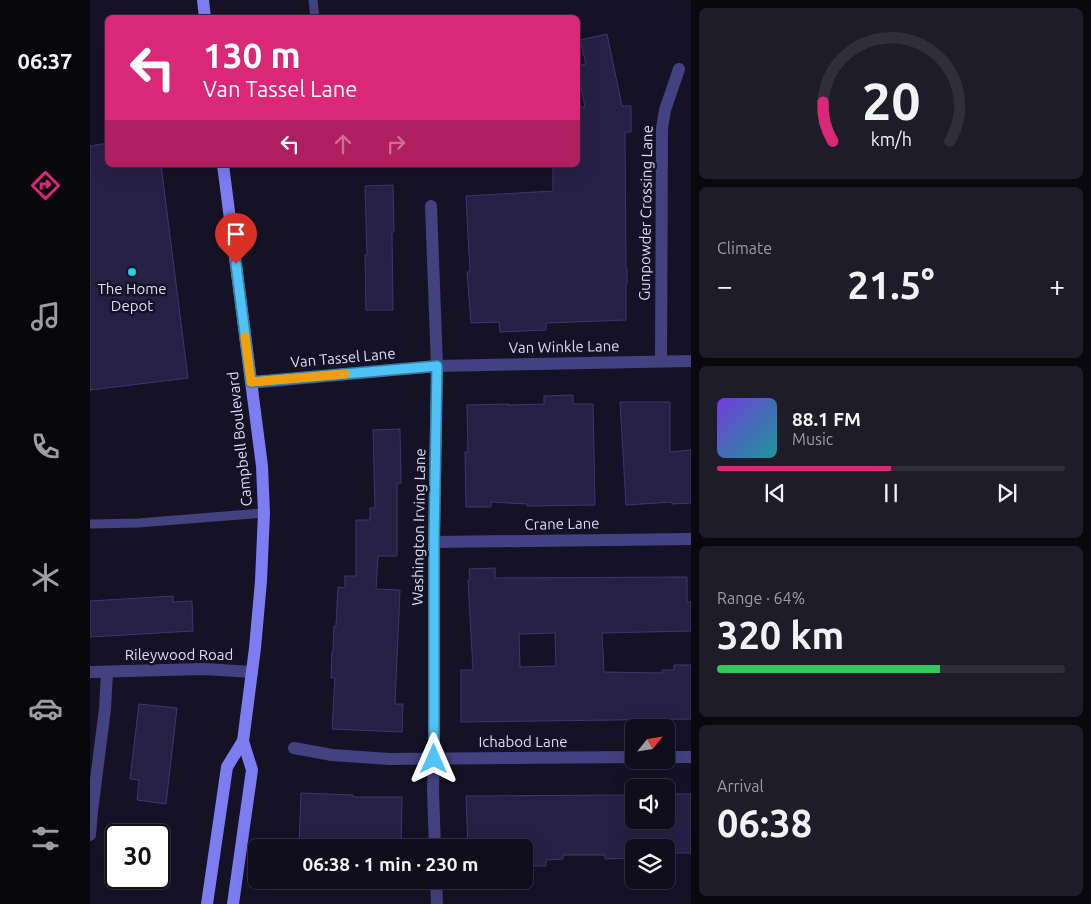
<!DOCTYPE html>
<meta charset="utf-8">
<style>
:root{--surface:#100e1c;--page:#1e1c29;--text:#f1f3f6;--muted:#9c9ca3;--line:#302e3b;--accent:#db2777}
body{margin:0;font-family:Ubuntu,sans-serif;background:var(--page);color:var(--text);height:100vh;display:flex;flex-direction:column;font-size:19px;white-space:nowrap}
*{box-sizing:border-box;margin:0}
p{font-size:16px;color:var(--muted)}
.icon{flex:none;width:28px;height:28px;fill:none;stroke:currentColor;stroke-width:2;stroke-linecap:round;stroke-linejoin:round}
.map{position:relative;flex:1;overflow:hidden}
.details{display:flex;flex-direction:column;gap:8px;padding:8px;background:#09080f;width:400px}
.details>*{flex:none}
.hud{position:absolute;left:15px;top:15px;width:475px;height:152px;border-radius:8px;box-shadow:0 5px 20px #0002,0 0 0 1px var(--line);background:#db2777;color:#fff;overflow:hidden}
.needle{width:32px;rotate:60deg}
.controls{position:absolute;left:535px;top:719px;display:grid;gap:10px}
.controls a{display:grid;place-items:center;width:50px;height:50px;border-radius:8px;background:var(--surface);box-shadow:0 5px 20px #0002,0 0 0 1px var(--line);font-size:25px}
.speed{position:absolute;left:15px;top:824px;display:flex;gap:10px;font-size:25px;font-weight:700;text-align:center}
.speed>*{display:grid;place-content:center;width:65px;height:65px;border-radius:50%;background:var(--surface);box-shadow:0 5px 20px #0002,0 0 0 1px var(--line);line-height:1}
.speed .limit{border:2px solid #111;border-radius:8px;background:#fff;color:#111}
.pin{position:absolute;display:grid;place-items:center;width:42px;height:42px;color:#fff;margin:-51px -21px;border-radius:50% 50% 50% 0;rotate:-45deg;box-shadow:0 0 5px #0007}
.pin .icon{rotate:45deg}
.me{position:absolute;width:55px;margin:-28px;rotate:0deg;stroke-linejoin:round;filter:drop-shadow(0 0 4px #0008)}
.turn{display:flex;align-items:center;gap:18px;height:105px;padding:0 15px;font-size:22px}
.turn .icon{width:65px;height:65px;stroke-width:2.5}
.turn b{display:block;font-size:35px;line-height:42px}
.lanes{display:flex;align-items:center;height:48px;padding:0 15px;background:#0003;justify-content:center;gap:25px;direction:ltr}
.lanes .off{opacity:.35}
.big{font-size:38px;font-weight:600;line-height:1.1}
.details .widget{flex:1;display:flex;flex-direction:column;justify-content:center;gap:8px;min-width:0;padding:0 18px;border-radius:8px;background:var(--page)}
.details .dial{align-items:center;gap:0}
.dial svg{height:130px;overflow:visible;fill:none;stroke:var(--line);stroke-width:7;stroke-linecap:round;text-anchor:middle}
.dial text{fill:var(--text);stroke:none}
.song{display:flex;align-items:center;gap:15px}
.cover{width:60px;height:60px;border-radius:8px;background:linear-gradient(135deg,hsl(260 70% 55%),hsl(180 70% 35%))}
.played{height:5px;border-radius:2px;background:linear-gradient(90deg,var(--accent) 50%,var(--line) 50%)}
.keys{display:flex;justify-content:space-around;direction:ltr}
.heat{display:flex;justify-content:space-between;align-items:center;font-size:28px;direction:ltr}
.charge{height:8px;border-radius:4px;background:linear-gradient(90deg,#34c759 64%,var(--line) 0)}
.trip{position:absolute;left:158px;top:839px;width:285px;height:50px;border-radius:8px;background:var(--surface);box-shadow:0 5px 20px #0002,0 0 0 1px var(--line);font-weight:600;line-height:50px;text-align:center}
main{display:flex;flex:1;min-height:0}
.tab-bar{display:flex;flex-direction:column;width:90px;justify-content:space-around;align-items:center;background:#06060b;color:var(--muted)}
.tab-bar .icon{width:35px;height:35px}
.tab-bar .current{color:var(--accent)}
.tab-bar b{font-size:22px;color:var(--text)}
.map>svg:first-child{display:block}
.building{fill:#272045;stroke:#3f356f;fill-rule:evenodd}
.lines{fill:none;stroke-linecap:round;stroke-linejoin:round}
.lane{stroke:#434280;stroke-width:9}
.street{stroke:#434280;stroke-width:12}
.secondary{stroke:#7c7df1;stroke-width:12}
.route-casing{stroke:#337fa1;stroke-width:12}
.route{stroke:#4fc3f7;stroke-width:9}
.slow{stroke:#f59e0b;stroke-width:9}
.poi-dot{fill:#1cd8e7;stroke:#151226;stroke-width:2}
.labels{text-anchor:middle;stroke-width:5;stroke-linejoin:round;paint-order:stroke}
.street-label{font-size:15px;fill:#dedbfb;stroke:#151226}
.poi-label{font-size:15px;fill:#dedbfb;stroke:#151226}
</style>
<main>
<nav class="tab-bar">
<b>06:37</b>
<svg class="icon current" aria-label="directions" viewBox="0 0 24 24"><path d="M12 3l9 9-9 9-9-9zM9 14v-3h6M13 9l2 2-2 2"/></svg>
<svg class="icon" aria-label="music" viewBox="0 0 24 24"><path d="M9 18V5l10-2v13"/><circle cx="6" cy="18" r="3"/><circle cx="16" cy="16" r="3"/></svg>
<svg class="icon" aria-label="phone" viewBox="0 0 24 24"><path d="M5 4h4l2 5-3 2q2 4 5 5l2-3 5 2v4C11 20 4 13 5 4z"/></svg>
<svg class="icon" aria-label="climate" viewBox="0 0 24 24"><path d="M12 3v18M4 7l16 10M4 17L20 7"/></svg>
<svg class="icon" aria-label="car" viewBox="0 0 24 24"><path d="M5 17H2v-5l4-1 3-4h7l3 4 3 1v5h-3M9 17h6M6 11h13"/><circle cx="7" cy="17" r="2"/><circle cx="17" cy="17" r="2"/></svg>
<svg class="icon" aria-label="filters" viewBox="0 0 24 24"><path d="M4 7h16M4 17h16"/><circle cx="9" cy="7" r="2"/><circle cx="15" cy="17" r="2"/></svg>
</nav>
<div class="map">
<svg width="601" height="904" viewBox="0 0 601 904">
<rect width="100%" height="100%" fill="#151226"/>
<!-- building -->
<g class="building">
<path d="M517 34 532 106H541V132H535L536 268H537V284H536V320L456 323V330L410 332 409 322 381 323 377 272H380L376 196 463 191V166L488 165V157H490L489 107H495L488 72V66L496 64 490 40Z"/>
<path d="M18 143V165H71L98 378 0 390V146Z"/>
<path d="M303 185 304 232H302L303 310H276L275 255H277L275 186Z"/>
<path d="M483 395V404H503L505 505 437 506V504L401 502V507H376L375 452H378L377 405 419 404V405L454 404V396Z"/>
<path d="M530 402H580V452L601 450V503L582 504V502L536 505Z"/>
<path d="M310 429 311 483H307V556H288L286 589 310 590 305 704H313L312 732 242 729 245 678H241L242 652H243L244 626H246L248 587 255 588V576H266V520H280V508H285L283 430Z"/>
<path d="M405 568V578L597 577V602H601V631L512 633 514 672 572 673V670H584V665H601V719L371 722V670H383L378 580H380L379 569ZM465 633 466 666 430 667 429 634Z"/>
<path d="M83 596V602L102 601 103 631 0 637V601Z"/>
<path d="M49 704 87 708 76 804 47 800 49 780 40 779Z"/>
<path d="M211 793 263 795V797H312L311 848H209Z"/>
<path d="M585 794H601V853H576V848H544V858L515 859V855H473V859L456 860V866H434V848H378L376 796 544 795V820H585Z"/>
</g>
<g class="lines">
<!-- lane -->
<g class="lane">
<path d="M223 0 225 18"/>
<path d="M0 524 48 523 174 513"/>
</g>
<!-- street -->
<g class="street">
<path d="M341 206 347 366 344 542V759L343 791 345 848"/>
<path d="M571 361 572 128 575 110 589 69"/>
<path d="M161 383 347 366 601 361"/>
<path d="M344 542 601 539"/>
<path d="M0 672 114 669 162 672"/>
<path d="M204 748 242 755 299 759 544 757"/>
<path d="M576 757H601"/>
<path d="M0 835 2 811 15 709 17 672"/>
<path d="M346 880 347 904"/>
</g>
<!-- secondary -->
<g class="secondary">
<path d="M113 0 115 18"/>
<path d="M133 165 172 466 174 513 171 581 165 648 153 741 162 770 143 904"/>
<path d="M117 904 137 767 153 741"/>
</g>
</g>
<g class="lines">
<defs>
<path id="route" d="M146 264 161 382 347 366 344 542V759"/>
</defs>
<!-- route casing -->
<use href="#route" class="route-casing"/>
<!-- route -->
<use href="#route" class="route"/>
<!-- slow -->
<path class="slow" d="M155 337 161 382 255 374"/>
</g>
<!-- markers -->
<circle class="poi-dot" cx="42" cy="272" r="5"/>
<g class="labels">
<!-- street labels -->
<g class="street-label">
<text transform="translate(556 213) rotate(-89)" y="5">Gunpowder Crossing Lane</text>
<text transform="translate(474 347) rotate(-1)" y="5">Van Winkle Lane</text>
<text transform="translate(253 358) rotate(-5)" y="5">Van Tassel Lane</text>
<text transform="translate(150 439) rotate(-96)" y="5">Campbell Boulevard</text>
<text transform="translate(472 524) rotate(-1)" y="5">Crane Lane</text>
<text transform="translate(329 527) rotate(-89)" y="5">Washington Irving Lane</text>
<text x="89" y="660">Rileywood Road</text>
<text x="433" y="747">Ichabod Lane</text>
</g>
<!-- poi labels -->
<g class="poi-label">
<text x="42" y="294">The Home<tspan x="42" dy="17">Depot</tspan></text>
</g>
</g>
</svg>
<div class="controls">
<a><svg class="needle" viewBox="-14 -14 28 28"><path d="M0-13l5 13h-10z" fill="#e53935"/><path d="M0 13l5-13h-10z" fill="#9c9ca3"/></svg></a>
<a><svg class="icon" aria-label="sound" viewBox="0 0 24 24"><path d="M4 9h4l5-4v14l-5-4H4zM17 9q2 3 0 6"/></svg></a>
<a><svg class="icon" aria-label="layers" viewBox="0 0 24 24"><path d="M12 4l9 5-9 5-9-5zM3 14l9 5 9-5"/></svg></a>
</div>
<div class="speed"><div class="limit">30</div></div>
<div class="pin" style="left:146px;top:264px;background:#d93025"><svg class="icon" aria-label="arrive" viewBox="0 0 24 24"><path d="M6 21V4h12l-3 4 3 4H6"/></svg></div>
<svg class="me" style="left:344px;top:759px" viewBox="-20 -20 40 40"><path d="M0-17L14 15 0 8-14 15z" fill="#4fc3f7" stroke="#fff" stroke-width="4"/></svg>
<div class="trip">06:38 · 1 min · 230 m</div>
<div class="hud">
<div class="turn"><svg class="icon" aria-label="left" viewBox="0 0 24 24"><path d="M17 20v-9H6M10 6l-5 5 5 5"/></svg><div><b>130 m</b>Van Tassel Lane</div></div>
<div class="lanes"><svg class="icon" aria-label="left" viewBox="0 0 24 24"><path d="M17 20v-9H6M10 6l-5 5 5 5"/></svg><svg class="icon off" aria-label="ahead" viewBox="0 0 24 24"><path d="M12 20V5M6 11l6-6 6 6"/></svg><svg class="icon off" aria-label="right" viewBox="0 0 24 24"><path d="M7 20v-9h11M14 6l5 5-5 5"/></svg></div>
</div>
</div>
<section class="details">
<div class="widget dial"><svg viewBox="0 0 100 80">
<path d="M14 69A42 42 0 1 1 86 69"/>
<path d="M14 69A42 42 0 0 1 8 45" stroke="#db2777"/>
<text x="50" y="56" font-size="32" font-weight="700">20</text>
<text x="50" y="72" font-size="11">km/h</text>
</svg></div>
<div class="widget"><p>Climate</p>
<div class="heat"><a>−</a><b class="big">21.5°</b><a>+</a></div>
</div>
<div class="widget">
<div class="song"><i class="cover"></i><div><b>88.1 FM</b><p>Music</p></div></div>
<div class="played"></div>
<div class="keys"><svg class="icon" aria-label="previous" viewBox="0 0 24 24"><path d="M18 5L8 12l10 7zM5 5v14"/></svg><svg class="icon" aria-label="pause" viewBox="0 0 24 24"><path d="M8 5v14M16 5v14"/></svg><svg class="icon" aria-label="next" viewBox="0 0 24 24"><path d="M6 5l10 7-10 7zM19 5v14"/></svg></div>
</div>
<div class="widget"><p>Range · 64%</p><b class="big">320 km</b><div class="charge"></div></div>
<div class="widget"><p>Arrival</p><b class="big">06:38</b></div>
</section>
</main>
